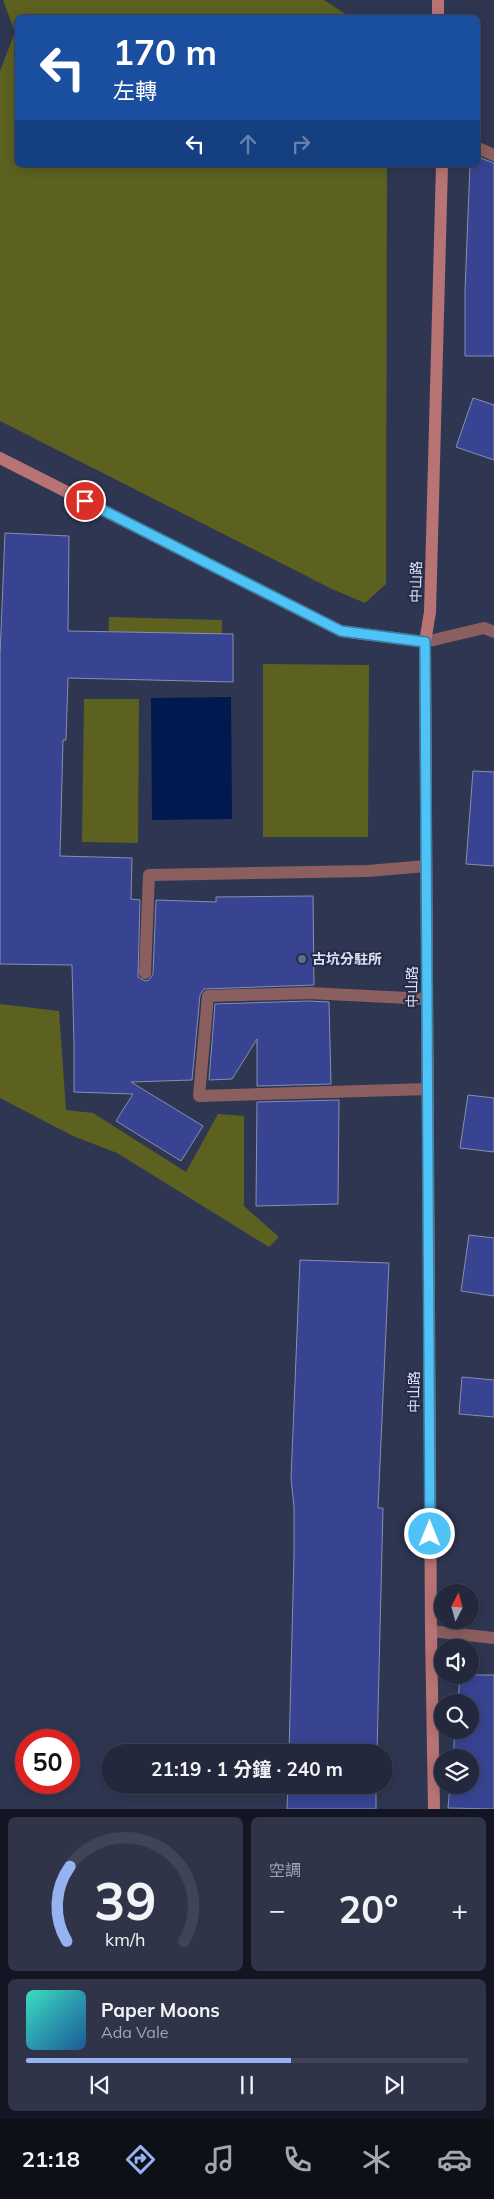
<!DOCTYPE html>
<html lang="zh-TW">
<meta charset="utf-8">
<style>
:root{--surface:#23283d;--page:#2f3448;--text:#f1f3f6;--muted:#a3a6b0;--line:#404457;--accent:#95b2f1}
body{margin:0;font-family:Mulish,"Noto Sans TC",sans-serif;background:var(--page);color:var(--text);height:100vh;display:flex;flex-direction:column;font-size:19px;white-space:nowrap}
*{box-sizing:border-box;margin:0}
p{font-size:16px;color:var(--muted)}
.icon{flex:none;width:28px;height:28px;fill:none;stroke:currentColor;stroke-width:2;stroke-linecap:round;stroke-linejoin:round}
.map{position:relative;height:1809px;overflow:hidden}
.details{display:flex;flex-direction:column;gap:8px;padding:8px;background:#131622;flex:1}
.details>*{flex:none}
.guide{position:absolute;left:15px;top:15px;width:465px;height:152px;border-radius:8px;box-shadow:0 2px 12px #0003,0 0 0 1px var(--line);background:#1a4fa0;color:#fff;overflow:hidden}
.needle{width:32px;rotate:6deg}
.buttons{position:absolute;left:434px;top:1584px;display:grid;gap:10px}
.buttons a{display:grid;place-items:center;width:45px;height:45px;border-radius:50%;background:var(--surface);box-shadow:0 2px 12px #0003,0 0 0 1px var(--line);font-size:25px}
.speed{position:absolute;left:15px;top:1729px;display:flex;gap:10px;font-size:25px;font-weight:700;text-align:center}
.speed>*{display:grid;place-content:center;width:65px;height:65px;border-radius:50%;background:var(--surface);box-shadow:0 2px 12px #0003,0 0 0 1px var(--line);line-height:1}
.speed .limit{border:8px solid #d22;background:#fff;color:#111}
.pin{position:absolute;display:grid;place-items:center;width:42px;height:42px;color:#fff;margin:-21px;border:2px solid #fff;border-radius:50%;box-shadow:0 1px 5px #0007}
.me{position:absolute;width:55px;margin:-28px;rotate:0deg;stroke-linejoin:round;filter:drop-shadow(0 0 4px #0008)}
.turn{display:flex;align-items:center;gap:18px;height:105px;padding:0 15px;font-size:22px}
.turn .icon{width:65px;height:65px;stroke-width:2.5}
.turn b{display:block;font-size:35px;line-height:42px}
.lanes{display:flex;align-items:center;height:48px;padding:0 15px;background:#0003;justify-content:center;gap:25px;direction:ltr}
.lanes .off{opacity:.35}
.big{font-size:38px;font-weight:700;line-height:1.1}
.details .card{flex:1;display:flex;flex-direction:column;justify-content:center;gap:8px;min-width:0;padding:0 18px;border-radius:8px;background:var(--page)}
.details .dial{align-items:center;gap:0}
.dial svg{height:130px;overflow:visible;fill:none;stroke:var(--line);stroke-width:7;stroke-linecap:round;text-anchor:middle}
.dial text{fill:var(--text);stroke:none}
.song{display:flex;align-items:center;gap:15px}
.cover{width:60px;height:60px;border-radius:8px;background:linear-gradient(135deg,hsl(170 70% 55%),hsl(210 70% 35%))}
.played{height:5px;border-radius:2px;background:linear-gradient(90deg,var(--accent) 60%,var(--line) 60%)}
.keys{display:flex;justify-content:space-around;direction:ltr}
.heat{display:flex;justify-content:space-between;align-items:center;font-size:28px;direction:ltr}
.details .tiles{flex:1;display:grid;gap:8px;grid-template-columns:1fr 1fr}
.card:last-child{grid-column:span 2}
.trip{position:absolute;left:101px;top:1744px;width:292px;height:50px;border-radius:25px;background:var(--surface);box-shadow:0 2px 12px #0003,0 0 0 1px var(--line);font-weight:700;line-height:50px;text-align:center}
.menu{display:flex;height:80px;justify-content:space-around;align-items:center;background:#0e1018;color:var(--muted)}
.menu .icon{width:35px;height:35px}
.menu .selected{color:var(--accent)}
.menu b{font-size:22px;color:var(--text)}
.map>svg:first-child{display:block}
.green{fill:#5c6120}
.water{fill:#00194e}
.building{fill:#384492;stroke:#868fb0}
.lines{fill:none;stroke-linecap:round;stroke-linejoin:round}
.lane{stroke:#8b5f5f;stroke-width:12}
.street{stroke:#8b5f5f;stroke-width:12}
.secondary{stroke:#b87374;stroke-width:12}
.route-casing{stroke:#337fa1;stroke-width:12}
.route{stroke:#4fc3f7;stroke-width:9}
.service-dot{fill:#5c6f8a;stroke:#252b46;stroke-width:2}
.labels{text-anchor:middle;stroke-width:4;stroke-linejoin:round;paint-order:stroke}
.street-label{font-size:14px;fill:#dbe0f2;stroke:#252b46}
.poi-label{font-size:14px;font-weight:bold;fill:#dbe0f2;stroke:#252b46;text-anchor:start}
</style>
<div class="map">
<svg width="494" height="1809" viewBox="0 0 494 1809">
<rect width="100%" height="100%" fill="#2f3651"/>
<!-- green -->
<g class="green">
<path d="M3 0H324L350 17 18 18V165H387L386 584 365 603 332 589 0 421V71L15 32Z"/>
<path d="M109 617 222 620 221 679 107 676Z"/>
<path d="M263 664 369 665 368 837H263Z"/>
<path d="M84 699H139L138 843 82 842Z"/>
<path d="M0 1004 59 1011 66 1110 93 1113 186 1172 218 1114 244 1116V1206L279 1237 269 1247 117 1153 73 1136 0 1098Z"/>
</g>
<!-- water -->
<path class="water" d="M231 697 232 819 152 820 151 698Z"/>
<!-- building -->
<g class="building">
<path d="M478 157 494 163V356H465V290L470 165H478Z"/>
<path d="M473 398 494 405V460L456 447Z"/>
<path d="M5 533 69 536 68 631 233 634V682L68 678 66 740H63L60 856 132 858 131 899 140 900 138 977 145 981 149 980 153 974 156 900 216 902V897L313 896 314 985 204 989 200 995 192 1080 131 1082 203 1126 181 1161 116 1121 133 1094 74 1092V1043L72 965 0 964V656Z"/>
<path d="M473 771 494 772V866L466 864Z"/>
<path d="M309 1001 329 1002 331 1084 257 1086V1039L232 1079 209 1080 215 1004Z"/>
<path d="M468 1095 494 1098V1152L460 1148Z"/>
<path d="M339 1100 338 1204 256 1206 257 1102Z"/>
<path d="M469 1235 494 1238V1296L461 1291Z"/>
<path d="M300 1260 389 1263 378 1508H383L377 1752H289L294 1555V1507L291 1479Z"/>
<path d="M462 1377 494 1380V1417L459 1414Z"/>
<path d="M460 1675H494V1809L448 1808 450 1785H470V1758H453L455 1730H470V1702H458Z"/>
<path d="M288 1785H376V1809H287Z"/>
</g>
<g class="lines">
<!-- lane -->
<g class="lane">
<path d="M478 148 494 155"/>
<path d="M145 973 149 875 368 871 426 866"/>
<path d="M427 999 309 993 208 996 199 1096 428 1089"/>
</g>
<!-- street -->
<g class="street">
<path d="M425 642 484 628 494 632"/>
<path d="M431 1631 494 1638"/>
</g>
<!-- secondary -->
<g class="secondary">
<path d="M438 0V18"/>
<path d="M0 458 341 631 425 642"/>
<path d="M434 1809 431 1631 425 642 430 612 442 165"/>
</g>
</g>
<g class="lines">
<defs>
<path id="route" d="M85 501 341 631 425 642 430 1534"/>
</defs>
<!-- route casing -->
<use href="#route" class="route-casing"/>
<!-- route -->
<use href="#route" class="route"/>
</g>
<!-- markers -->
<circle class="service-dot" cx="302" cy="959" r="5"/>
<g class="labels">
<!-- street labels -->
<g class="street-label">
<text transform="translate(416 582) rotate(-89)" y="5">中山路</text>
<text transform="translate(412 987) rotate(-90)" y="5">中山路</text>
<text transform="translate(414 1392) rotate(-90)" y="5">中山路</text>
</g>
<!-- poi labels -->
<g class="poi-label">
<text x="312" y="964">古坑分駐所</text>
</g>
</g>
</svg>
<div class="buttons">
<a><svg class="needle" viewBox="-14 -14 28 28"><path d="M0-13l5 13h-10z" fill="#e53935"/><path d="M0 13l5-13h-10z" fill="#a3a6b0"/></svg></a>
<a><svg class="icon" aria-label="sound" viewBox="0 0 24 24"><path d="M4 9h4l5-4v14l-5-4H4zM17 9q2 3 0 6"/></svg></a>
<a><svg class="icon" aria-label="search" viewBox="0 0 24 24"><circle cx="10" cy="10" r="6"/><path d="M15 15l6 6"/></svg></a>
<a><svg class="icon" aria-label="layers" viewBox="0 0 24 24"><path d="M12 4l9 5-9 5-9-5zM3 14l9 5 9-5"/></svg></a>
</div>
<div class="speed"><div class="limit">50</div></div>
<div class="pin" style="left:85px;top:501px;background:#d93025"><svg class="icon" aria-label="arrive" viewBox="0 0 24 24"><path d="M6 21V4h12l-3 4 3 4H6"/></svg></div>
<svg class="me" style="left:430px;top:1534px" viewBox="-20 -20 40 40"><circle r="17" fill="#4fc3f7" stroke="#fff" stroke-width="3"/><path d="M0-11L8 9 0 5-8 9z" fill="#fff"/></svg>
<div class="trip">21:19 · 1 分鐘 · 240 m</div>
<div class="guide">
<div class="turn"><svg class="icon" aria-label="left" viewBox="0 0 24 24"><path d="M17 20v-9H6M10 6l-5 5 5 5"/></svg><div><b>170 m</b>左轉</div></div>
<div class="lanes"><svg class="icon" aria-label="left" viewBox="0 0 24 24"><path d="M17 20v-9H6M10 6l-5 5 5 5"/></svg><svg class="icon off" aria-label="ahead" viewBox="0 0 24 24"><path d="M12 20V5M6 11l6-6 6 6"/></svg><svg class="icon off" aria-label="right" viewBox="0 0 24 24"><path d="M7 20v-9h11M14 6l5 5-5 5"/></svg></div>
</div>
</div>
<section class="details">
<div class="tiles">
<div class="card dial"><svg viewBox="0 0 100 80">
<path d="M14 69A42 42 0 1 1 86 69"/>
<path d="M14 69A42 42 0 0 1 16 23" stroke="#95b2f1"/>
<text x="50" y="56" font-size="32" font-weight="700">39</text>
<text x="50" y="72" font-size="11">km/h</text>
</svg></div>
<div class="card"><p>空調</p>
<div class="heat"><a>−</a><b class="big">20°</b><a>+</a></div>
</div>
<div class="card">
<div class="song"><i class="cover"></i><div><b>Paper Moons</b><p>Ada Vale</p></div></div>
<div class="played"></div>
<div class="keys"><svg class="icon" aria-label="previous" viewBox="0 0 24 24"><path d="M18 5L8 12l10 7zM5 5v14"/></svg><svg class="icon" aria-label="pause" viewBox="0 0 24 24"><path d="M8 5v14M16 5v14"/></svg><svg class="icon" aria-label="next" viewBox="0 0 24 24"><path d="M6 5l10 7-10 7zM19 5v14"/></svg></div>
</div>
</div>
</section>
<nav class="menu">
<b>21:18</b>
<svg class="icon selected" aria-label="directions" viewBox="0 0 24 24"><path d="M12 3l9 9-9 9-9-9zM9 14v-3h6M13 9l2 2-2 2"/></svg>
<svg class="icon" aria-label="music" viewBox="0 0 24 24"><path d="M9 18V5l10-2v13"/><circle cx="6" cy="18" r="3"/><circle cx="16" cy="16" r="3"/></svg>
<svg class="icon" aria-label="phone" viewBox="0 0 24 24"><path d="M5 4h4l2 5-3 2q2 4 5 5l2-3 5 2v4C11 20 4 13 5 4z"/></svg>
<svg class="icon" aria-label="climate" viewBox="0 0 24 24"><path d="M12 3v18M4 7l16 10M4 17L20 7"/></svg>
<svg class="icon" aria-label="car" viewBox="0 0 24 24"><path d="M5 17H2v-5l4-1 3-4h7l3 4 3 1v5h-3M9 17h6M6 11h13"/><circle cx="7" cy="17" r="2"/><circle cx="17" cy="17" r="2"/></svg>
</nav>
